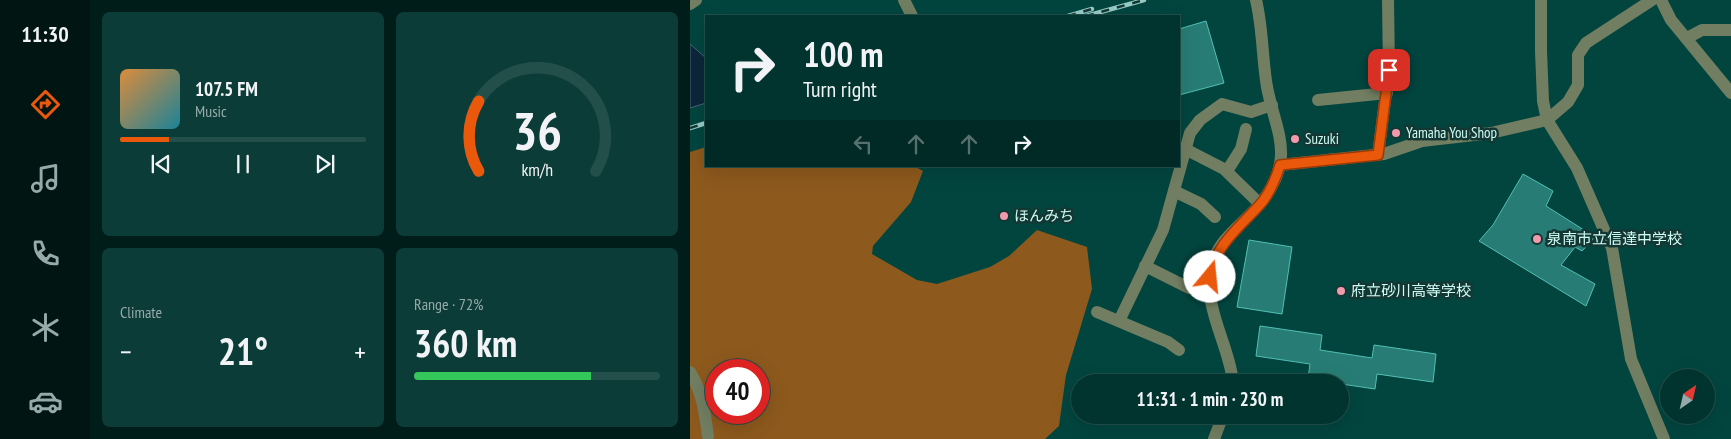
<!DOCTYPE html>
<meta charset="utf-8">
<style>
:root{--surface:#02342f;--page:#0c3c37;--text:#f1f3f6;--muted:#96aaaa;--line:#234f4b;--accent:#ea580c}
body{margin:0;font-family:"PT Sans Narrow","Noto Sans JP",sans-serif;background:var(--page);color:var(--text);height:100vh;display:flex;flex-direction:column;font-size:19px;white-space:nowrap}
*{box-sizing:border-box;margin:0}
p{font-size:16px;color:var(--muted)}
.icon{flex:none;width:28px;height:28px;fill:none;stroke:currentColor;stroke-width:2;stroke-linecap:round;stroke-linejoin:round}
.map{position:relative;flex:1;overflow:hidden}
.sheet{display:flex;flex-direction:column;gap:12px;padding:12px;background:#011d1a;width:600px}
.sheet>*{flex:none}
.guide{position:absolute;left:15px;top:15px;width:475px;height:152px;border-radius:0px;box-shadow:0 5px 20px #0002,0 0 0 1px var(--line);background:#02342f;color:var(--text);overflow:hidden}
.needle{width:32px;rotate:34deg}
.fabs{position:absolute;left:970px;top:369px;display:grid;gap:10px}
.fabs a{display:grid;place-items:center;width:55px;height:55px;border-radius:50%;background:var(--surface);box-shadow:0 5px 20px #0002,0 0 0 1px var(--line);font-size:25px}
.speed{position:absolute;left:15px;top:359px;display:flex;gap:10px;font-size:25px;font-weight:700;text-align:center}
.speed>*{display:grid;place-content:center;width:65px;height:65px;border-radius:50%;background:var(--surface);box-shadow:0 5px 20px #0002,0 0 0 1px var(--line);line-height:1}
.speed .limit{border:8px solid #d22;background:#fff;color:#111}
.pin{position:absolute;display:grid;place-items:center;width:42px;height:42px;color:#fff;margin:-21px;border-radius:10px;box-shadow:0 2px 8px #0006}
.me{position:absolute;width:55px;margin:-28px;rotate:17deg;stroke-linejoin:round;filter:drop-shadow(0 0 4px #0008)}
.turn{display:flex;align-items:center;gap:18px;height:105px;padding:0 15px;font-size:22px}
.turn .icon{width:65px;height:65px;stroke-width:2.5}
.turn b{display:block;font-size:35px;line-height:42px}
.lanes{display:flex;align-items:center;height:48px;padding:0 15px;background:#0003;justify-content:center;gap:25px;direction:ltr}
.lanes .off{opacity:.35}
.big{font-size:38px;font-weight:700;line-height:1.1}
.sheet .tile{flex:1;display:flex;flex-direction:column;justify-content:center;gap:8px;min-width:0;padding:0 18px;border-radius:8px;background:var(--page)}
.sheet .dial{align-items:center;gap:0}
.dial svg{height:130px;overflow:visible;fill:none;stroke:var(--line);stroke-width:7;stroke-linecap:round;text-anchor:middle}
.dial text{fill:var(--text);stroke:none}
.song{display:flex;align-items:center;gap:15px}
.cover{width:60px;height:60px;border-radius:8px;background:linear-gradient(135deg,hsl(30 70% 55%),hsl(190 70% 35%))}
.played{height:5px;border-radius:2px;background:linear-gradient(90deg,var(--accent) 20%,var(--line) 20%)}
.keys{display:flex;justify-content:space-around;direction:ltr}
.heat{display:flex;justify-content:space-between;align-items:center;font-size:28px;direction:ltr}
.charge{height:8px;border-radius:4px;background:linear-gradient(90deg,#34c759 72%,var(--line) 0)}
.sheet .tiles{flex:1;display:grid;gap:12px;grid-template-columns:repeat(2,1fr)}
.trip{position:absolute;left:381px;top:374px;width:278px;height:50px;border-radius:25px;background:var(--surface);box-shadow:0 5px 20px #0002,0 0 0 1px var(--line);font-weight:700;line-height:50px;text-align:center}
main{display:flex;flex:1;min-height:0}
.tabs{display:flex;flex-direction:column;width:90px;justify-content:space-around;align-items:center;background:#011513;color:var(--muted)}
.tabs .icon{width:35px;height:35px}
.tabs .active{color:var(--accent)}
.tabs b{font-size:22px;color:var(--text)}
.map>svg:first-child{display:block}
.forest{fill:#8d591d;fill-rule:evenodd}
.water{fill:#0d263b;stroke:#466673}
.building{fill:#277d75;stroke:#52bfb4}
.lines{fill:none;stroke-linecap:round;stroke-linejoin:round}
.minor{stroke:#727e61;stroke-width:12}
.rail-casing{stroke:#96cbc5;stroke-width:4.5}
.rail{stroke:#153733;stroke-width:2.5;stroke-dasharray:8;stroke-linecap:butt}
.route-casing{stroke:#983908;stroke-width:12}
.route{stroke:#ea580c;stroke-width:9}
.poi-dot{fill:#f29aad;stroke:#153733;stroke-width:2}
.labels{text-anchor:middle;stroke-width:5;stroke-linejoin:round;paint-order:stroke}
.poi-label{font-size:15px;fill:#cbfcf5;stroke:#153733;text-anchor:start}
</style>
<main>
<nav class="tabs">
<b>11:30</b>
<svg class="icon active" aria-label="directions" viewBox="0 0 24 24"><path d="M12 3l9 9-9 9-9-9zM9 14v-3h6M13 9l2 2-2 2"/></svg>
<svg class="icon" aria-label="music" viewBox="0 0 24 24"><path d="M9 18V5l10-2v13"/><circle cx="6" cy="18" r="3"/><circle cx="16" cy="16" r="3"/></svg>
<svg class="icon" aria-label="phone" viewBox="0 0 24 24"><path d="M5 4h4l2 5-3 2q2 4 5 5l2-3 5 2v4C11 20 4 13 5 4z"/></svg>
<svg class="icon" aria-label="climate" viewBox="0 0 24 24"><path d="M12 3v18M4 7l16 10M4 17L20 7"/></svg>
<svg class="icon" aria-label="car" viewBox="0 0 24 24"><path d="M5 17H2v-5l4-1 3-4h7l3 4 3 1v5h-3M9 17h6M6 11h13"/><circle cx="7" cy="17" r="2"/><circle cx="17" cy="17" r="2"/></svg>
</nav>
<section class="sheet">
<div class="tiles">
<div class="tile">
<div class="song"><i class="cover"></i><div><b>107.5 FM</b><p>Music</p></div></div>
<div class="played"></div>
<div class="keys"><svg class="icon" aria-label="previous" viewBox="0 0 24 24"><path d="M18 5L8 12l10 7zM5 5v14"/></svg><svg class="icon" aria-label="pause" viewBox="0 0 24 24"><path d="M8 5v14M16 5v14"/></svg><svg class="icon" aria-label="next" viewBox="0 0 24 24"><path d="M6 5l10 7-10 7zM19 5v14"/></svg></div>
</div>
<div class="tile dial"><svg viewBox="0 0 100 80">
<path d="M14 69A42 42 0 1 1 86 69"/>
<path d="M14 69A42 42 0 0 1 14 26" stroke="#ea580c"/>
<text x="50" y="56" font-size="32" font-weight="700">36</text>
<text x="50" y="72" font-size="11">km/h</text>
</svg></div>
<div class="tile"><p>Climate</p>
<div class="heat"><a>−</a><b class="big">21°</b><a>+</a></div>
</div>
<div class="tile"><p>Range · 72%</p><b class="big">360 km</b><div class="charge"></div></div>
</div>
</section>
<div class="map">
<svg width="1041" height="439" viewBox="0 0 1041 439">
<rect width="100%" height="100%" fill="#02453f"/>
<!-- forest -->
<path class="forest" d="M16 147V166H224L233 171 221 202 183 246 182 254 227 280 247 284 300 267 319 256 347 230 397 247 402 289 376 375 369 426 355 439H0V152ZM26 370H69V412H26Z"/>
<!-- water -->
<path class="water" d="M0 44 16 58V103L0 108Z"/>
<!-- building -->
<g class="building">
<path d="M516 21 534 83 489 95V29Z"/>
<path d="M833 174 863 191 856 206 905 237 892 251 885 247 871 265 905 284 896 306 789 241 803 225Z"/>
<path d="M559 240 602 247 592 314 547 307Z"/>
<path d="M570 326 632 335 630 350 682 358 684 345 746 354 743 382 687 374 685 389 618 379 620 364 566 356Z"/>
</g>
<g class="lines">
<!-- minor -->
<g class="minor">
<path d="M214 0 222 16"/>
<path d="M851 0V51L853 101 857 120 887 168 922 248 941 359 974 439"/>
<path d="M971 0 981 20 1041 93"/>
<path d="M0 4 6 0"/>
<path d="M997 38 1012 30H1041"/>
<path d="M628 100 697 93"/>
<path d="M495 149 534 169 570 204"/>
<path d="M688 155 699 70 698 0"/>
<path d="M590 165 694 154 732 141 801 133 857 120 878 102 888 85V55L896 43 962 0"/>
<path d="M537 171 551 149 556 129"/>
<path d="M484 191 511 204 525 217"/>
<path d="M455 266 499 288"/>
<path d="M407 312 478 342 489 350"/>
<path d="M429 321 473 230 500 133 510 120 532 104 561 112 582 105"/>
<path d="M0 372C12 391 15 413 18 436"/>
<path d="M543 382C539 343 511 306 522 264 530 236 558 221 574 199 605 155 586 133 577 87 572 58 573 29 566 0"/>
<path d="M524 439 533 415"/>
</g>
<defs>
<g id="rail">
<path d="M378 16 402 9"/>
<path d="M396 16 454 0"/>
<path d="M0 128 16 123"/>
</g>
</defs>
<!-- rail casing -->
<use href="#rail" class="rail-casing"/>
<!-- rail -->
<use href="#rail" class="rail"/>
</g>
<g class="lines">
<defs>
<path id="route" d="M520 277C526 242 552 226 573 201 581 190 586 178 590 165L688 155 699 70"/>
</defs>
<!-- route casing -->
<use href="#route" class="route-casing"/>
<!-- route -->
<use href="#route" class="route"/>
</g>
<!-- markers -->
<g class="poi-dot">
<circle cx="706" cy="133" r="5"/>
<circle cx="605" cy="139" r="5"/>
<circle cx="314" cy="216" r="5"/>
<circle cx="847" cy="239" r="5"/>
<circle cx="651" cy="291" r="5"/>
</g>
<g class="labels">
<!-- poi labels -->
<g class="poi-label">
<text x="716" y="138">Yamaha You Shop</text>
<text x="615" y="144">Suzuki</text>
<text x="324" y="221">ほんみち</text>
<text x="857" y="244">泉南市立信達中学校</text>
<text x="661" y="296">府立砂川高等学校</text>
</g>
</g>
</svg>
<div class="fabs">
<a><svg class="needle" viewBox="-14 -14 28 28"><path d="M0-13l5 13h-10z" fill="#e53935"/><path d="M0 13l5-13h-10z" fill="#96aaaa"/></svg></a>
</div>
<div class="speed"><div class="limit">40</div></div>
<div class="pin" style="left:699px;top:70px;background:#d93025"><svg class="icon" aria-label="arrive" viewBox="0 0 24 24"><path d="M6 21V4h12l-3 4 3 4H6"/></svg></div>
<svg class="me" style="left:520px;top:277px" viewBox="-20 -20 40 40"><circle r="19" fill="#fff"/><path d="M0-13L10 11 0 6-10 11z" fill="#ea580c"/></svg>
<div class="trip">11:31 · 1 min · 230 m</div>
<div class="guide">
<div class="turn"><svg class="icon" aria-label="right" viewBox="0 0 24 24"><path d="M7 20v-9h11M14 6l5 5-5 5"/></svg><div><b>100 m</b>Turn right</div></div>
<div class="lanes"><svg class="icon off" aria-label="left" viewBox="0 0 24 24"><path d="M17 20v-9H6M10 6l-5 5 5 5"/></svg><svg class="icon off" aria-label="ahead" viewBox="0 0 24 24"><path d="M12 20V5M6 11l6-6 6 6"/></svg><svg class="icon off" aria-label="ahead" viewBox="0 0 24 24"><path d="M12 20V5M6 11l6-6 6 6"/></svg><svg class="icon" aria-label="right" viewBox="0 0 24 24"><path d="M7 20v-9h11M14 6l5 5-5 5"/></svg></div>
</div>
</div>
</main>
